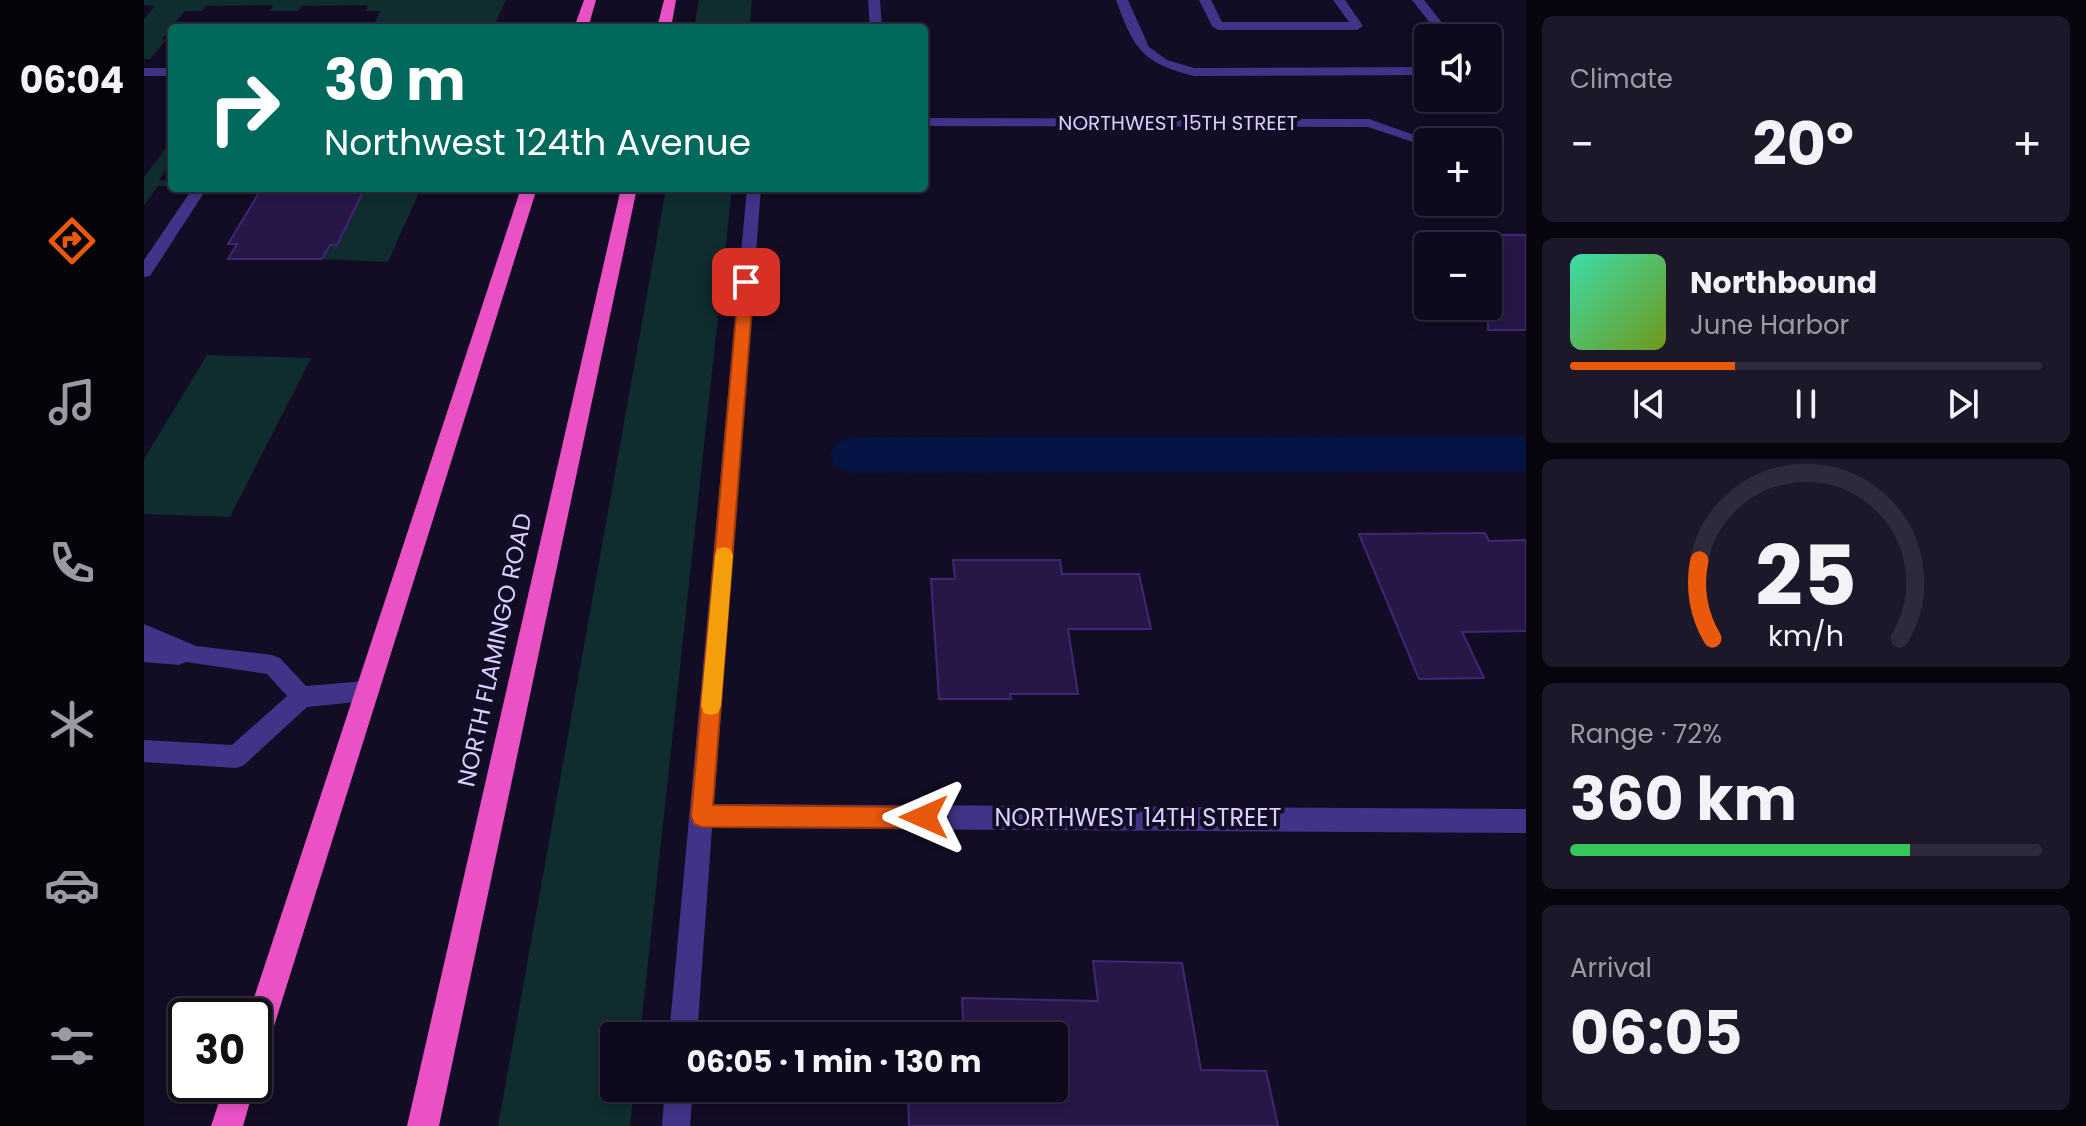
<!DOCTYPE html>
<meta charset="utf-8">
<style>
:root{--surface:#0e091c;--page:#1c1729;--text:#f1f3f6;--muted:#9b9aa3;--line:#2e2a3b;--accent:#ea580c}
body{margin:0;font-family:Poppins,sans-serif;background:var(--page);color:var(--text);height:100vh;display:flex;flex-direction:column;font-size:30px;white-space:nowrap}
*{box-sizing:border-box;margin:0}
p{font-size:26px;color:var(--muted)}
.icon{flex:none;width:44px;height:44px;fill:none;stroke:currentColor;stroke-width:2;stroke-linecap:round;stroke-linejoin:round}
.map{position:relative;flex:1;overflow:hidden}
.side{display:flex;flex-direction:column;gap:16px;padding:16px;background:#08050f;width:560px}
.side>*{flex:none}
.hud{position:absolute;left:24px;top:24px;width:760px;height:168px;border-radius:8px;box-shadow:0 4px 12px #0003,0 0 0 2px var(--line);background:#00695c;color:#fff;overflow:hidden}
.tools{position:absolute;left:1270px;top:24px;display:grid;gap:16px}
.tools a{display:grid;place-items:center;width:88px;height:88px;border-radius:8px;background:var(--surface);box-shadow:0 4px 12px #0003,0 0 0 2px var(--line);font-size:40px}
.speed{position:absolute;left:24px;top:998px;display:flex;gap:16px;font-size:40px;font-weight:700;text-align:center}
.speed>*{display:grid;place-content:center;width:104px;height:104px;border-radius:50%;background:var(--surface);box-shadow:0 4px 12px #0003,0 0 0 2px var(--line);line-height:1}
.speed .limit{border:4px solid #111;border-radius:12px;background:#fff;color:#111}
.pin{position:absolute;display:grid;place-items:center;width:68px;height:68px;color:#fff;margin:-34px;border-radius:16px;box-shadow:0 4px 12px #0006}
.me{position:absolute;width:88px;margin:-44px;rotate:270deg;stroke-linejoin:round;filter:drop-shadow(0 0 6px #0008)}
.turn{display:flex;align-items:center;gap:28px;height:168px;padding:0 24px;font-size:36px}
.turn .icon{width:104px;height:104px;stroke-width:2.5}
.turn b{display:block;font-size:56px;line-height:68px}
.big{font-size:60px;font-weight:700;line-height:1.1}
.side .card{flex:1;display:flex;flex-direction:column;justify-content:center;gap:12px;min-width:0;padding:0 28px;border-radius:12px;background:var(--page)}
.side .dial{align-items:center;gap:0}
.dial svg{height:208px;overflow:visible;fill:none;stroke:var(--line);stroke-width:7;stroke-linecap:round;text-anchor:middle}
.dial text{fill:var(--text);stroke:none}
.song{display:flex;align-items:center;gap:24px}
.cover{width:96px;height:96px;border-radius:12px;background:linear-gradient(135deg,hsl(160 70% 55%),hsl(80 70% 35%))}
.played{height:8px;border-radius:4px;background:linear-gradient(90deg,var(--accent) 35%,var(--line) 35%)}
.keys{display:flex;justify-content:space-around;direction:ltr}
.heat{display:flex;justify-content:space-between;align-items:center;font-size:44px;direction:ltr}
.charge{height:12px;border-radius:6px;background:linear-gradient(90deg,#34c759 72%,var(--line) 0)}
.trip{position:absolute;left:456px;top:1022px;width:468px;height:80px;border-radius:8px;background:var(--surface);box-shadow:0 4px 12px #0003,0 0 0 2px var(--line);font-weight:700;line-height:80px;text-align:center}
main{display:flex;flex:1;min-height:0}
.menu{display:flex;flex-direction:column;width:144px;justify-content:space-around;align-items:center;background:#06040b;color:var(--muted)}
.menu .icon{width:56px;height:56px}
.menu .current{color:var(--accent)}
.menu b{font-size:36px;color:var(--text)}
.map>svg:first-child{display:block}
.green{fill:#0f2c2f}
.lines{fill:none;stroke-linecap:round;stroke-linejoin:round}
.canal{fill:#051444;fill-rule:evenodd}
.building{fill:#261747;stroke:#402775;stroke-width:2}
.service{fill:#413388;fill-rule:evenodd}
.minor{fill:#413388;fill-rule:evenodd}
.trunk{fill:#ea51c5;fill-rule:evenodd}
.route{fill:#ea580c;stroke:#983908;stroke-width:2}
.slow{fill:#f59e0b}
.labels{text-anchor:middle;stroke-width:8;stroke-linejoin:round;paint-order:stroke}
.far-street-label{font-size:20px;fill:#dbd0ff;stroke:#130c25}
.street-label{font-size:24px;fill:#dbd0ff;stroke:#130c25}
</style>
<main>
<nav class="menu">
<b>06:04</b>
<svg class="icon current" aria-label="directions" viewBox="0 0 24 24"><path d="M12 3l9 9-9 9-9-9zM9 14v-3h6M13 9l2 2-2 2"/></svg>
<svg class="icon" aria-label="music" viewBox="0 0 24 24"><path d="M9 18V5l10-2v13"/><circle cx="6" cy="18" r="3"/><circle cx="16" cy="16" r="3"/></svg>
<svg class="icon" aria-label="phone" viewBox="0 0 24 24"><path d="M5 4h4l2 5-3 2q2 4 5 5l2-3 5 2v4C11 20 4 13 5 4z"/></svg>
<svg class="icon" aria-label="climate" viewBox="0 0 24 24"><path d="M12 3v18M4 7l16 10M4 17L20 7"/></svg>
<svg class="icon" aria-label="car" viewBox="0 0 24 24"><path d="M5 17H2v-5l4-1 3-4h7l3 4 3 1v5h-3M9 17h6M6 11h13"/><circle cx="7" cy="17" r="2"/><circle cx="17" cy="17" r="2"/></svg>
<svg class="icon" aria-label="filters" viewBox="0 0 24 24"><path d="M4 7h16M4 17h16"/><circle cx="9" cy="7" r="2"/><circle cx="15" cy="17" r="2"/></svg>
</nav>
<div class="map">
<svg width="1382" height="1126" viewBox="0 0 1382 1126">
<rect width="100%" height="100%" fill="#130c25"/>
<!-- green -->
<g class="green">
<path d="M0 0H362L349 28H227L237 11H222L224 5 158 6 154 11H126L129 5 62 6 58 11H41L18 39 22 40 6 59H0V19L11 6 0 5Z"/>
<path d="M555 0H608L605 28H550Z"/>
<path d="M28 140V161L15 180H28V186H14L0 205V177Z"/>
<path d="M221 188H277L244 262 178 259Z"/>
<path d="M522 188H588L496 1036H470V1088H490L486 1126H354Z"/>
<path d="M63 355 167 358 86 517 0 514V459Z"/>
</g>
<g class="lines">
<!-- canal -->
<path class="canal" d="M1382 436V472L708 473 692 467 686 455 692 443 708 437Z"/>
</g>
<!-- building -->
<g class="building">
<path d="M118 188H221L193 245H186L178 259H84L93 244H84Z"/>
<rect x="1344" y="235" width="38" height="95"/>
<path d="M1341 533 1345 541 1382 540V631L1318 632 1340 678 1275 679 1215 534Z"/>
<path d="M809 560H916L918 574H995L1007 629H924L934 694H866L867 699H795L787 579H811Z"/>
<path d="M949 961 1038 963 1057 1070 1122 1071 1134 1126H765L764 1088H910V1036H820L818 998 954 1001Z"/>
</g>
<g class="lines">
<!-- service -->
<g class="service">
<path d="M724 0H736L738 28H726Z"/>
<path d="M972 0H984L1005 47 1023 60 1050 68 1284 67V75L1050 76C998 63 990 49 972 0Z"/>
<path d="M1055 0H1067L1078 22H1205L1189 0H1201L1219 26 1213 30H1074L1068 26Z"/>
<path d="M1268 0H1280L1310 38H1298Z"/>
</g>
<!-- minor -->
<g class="minor">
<rect x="0" y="68" width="28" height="8"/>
<path d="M780 118 1225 119 1290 142H1284V147L1224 127 780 126Z"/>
<path d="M49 188H63L6 276 0 277V260Z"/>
<path d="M603 188H617L570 804 1382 809V833L568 828 553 1036H525Z"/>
<path d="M0 624 52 646 128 655 136 658 162 686 222 681 230 684 233 691 230 698 222 701 163 707 100 765 92 768 0 762V740L88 745 143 696 123 674 42 662 35 665 0 662Z"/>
<path d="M521 1088H549L546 1126H518Z"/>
</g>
<!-- trunk -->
<g class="trunk">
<path d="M440 0H452L444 28H430Z"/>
<path d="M520 0H532L527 28H513Z"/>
<path d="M377 188H393L125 1042 121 1053 110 1057V1016H104Z"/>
<path d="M477 188H493L295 1126H263Z"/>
<path d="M110 1081 111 1084 99 1126H67L81 1084H110Z"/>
</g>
</g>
<!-- route -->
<path class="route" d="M602 277 610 282 569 805 780 807 787 810 790 817 787 825 780 828 558 827 550 824 547 816 595 282Z"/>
<!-- slow -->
<path class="slow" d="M580 547 586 549 589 555 577 706 574 713 567 715 560 713 557 706 571 555 573 549Z"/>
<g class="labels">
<!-- far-street labels -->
<g class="far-street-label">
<text x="1034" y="130">NORTHWEST 15TH STREET</text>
</g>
<!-- street labels -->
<g class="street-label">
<text transform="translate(351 650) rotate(-78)" y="8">NORTH FLAMINGO ROAD</text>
<text x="994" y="826">NORTHWEST 14TH STREET</text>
</g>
</g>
</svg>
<div class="tools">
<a><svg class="icon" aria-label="sound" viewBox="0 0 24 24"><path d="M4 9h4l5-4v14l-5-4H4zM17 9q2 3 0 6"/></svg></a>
<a>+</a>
<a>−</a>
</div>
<div class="speed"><div class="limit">30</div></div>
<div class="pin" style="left:602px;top:282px;background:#d93025"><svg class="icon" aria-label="arrive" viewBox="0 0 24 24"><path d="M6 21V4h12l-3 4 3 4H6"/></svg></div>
<svg class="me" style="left:780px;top:817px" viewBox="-20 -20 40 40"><path d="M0-17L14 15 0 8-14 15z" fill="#ea580c" stroke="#fff" stroke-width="4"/></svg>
<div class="trip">06:05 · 1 min · 130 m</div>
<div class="hud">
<div class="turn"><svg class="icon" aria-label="right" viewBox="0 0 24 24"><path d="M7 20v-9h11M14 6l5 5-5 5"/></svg><div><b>30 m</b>Northwest 124th Avenue</div></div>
</div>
</div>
<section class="side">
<div class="card"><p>Climate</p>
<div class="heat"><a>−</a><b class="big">20°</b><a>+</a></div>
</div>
<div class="card">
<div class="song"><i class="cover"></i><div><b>Northbound</b><p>June Harbor</p></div></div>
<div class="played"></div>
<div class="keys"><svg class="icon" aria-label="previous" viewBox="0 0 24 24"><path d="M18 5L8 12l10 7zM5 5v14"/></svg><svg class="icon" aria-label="pause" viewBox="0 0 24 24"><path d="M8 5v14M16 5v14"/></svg><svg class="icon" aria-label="next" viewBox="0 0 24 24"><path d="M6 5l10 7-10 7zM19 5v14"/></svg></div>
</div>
<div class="card dial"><svg viewBox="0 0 100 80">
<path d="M14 69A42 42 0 1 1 86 69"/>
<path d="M14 69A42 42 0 0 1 9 39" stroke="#ea580c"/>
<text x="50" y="56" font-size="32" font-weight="700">25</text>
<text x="50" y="72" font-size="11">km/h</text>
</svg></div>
<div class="card"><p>Range · 72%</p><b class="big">360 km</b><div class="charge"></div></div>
<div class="card"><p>Arrival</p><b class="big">06:05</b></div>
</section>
</main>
